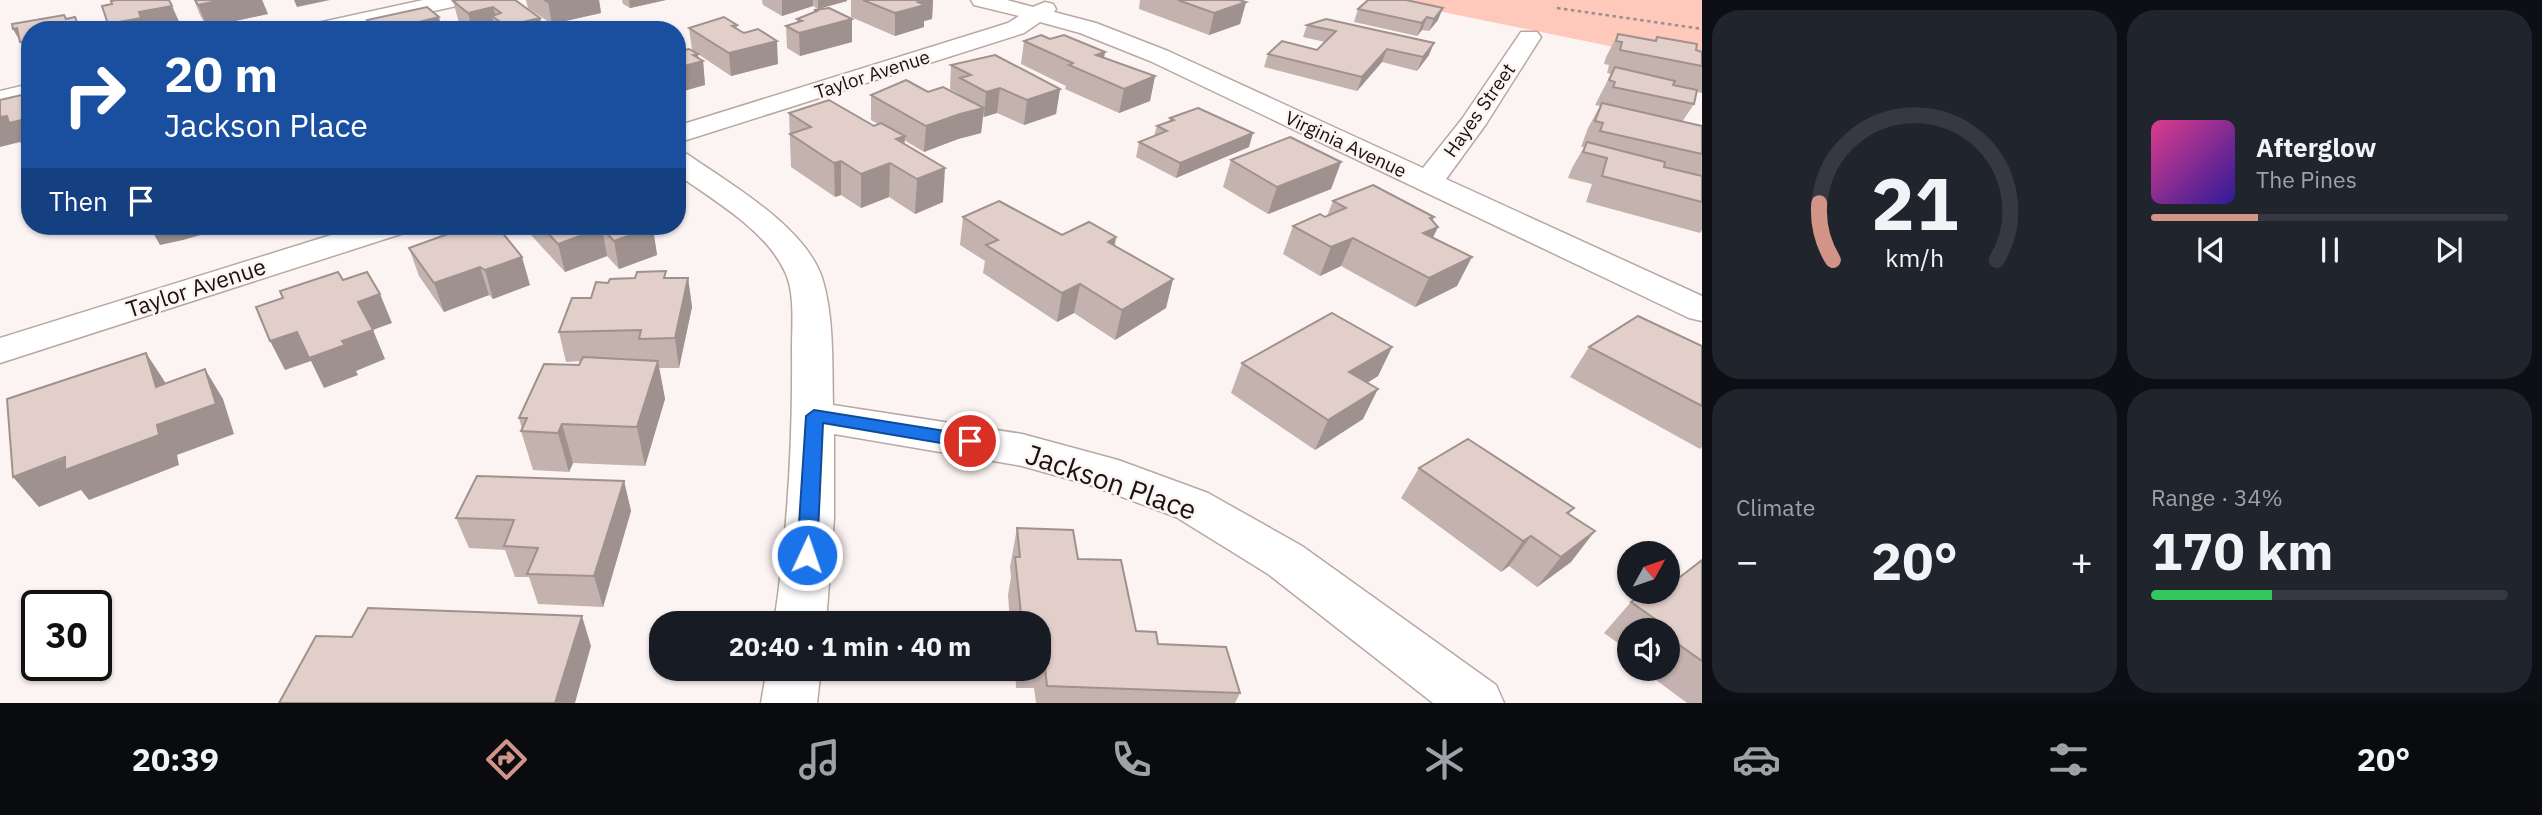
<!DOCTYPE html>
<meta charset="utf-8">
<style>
:root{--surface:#171b24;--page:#20242c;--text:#f1f3f6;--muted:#9ea1a6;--line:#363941;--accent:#d29487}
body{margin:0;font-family:"IBM Plex Sans",sans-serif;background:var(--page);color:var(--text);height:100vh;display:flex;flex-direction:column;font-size:26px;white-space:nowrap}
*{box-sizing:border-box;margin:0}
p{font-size:23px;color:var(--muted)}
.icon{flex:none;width:38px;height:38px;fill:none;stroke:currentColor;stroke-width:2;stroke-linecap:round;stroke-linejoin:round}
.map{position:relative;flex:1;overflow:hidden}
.side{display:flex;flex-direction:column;gap:10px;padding:10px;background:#0d0f14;width:840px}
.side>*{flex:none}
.guide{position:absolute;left:21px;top:21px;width:665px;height:214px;border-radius:28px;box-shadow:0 2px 5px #0004;background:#1a4fa0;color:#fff;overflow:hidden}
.needle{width:46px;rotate:50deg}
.tools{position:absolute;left:1617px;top:541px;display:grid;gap:14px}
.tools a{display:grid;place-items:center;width:63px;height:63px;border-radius:50%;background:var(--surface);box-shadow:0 2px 5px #0004;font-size:35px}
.speed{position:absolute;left:21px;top:590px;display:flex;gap:14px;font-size:35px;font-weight:700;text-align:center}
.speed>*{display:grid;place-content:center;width:91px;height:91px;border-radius:50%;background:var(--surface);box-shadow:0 2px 5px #0004;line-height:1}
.speed .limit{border:4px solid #111;border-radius:10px;background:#fff;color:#111}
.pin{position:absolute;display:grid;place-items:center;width:60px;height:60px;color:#fff;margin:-30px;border:4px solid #fff;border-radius:50%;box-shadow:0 2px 7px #0007}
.me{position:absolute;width:77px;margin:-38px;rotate:3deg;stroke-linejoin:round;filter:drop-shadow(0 0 5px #0008)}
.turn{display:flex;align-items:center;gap:24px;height:147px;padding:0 28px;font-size:32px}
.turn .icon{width:91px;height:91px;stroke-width:2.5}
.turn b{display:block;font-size:49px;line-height:60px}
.then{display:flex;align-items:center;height:66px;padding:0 28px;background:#0003;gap:14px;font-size:26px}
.big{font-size:52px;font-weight:700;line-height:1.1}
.side .tile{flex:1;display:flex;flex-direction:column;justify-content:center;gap:10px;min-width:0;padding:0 24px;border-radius:28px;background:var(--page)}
.side .dial{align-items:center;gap:0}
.dial svg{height:182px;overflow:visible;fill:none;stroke:var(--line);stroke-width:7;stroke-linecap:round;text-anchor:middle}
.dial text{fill:var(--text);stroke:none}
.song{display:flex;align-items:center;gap:21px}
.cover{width:84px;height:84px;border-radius:10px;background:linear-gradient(135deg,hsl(330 70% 55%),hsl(250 70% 35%))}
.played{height:7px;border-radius:4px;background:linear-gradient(90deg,var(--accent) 30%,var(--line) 30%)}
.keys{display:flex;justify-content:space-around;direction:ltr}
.heat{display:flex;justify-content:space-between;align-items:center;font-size:38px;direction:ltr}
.charge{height:10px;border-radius:5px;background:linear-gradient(90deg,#34c759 34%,var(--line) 0)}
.side .tiles{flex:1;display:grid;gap:10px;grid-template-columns:repeat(2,1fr)}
.trip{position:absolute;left:649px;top:611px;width:402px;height:70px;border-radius:28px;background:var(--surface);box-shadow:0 2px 5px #0004;font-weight:700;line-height:70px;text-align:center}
.dock{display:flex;height:112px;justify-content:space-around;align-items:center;background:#090b0e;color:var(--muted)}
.dock .icon{width:49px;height:49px}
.dock .selected{color:var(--accent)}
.dock b{font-size:32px;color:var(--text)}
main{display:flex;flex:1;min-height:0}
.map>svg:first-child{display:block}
.green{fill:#fec8bb}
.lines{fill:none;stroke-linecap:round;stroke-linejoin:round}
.street-casing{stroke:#baa7a2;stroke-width:3}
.secondary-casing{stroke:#baa7a2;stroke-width:3}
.path{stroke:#97908e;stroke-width:2.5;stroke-dasharray:3.5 3.5;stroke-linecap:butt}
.street{fill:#fff;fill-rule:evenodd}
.secondary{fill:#fff;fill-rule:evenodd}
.wall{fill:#c3b2ae}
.shaded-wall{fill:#9f918d}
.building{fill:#e3cfca;stroke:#9f918d;stroke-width:2}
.route{fill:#1a73e8;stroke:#114b97;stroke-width:2}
.labels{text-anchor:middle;stroke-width:5;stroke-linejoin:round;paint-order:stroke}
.far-street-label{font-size:19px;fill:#191210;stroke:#fcf4f2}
.street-label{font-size:23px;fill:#191210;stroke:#fcf4f2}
.near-street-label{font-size:28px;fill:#191210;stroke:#fcf4f2}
</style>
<main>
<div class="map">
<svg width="1702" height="703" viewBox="0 0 1702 703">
<rect width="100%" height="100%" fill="#fcf4f2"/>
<!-- green -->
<path class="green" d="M1384 0H1702V65Z"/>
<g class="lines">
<defs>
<g id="street">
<path d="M971 0H1007L1033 7 1045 2 1053 4 1056 9 1054 12 1096 23 1168 51 1423 168 1462 119 1521 32H1537L1541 37 1486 124 1446 179 1702 296V321L1689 318 1150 61 1080 33 1040 22 1024 33 677 143V126L1008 23 1019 16 974 5Z"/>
<path d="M677 151 687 154C730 184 808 228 823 281 834 319 832 365 833 405L1022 434 1118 460 1208 493 1302 546 1496 685 1504 703H1433L1268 574 1176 517 1090 485 1022 466 834 434V518L826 623H774C788 531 793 440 792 348 792 325 795 295 786 274 767 230 714 201 677 174Z"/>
<path d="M360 226H409L404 233 0 363V338Z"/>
<path d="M767 668H821L817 703H761Z"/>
</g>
<g id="secondary">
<path d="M423 0H464L461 5 348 30H305L308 25Z"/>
<path d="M30 84V100L0 107V91Z"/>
</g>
</defs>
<!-- street casing -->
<use href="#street" class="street-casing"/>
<!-- secondary casing -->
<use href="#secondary" class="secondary-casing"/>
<!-- path -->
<path class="path" d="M1557 8 1702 29"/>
<!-- street -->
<use href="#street" class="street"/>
<!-- secondary -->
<use href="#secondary" class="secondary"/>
</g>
<!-- wall -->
<g class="wall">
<path d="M194 0H262L268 14 207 27 200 15Z"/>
<path d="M458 0 540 18 543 30H467L459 23 453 1Z"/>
<path d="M526 0H599L601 13 552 24 528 8Z"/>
<path d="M622 0H666L630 8 623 4Z"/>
<path d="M762 0H847V1L818 9 813 6 782 16 763 5Z"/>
<path d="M851 0H933L932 19 924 21V27L895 36 851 17Z"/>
<path d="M1140 0H1239L1246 2 1240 24 1209 35 1139 9Z"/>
<path d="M1368 0 1438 20 1429 31 1422 30 1417 36 1354 22 1358 9Z"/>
<path d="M814 10 852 19V42L800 56 787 48 786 26 797 23V19L814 13Z"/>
<path d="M1326 19 1429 55 1417 71 1382 62 1357 91 1264 67 1268 54 1317 50 1325 42 1303 37 1307 25Z"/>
<path d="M367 20 442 30H370Z"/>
<path d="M737 25V29L778 64 731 76 698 54V58L703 61 705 85 685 50H692L689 28Z"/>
<path d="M1618 34 1654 41 1657 37 1702 52V93L1697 92 1694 104 1682 122 1702 126V230L1700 233 1586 202 1592 184 1568 178 1572 168 1584 147H1581L1588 128 1600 106 1595 105 1611 74 1607 73 1609 65 1604 64 1606 57Z"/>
<path d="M1050 39 1105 52 1104 58 1155 76 1150 101 1119 113 1065 89 1066 86 1021 64 1024 41Z"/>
<path d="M951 65 1060 89 1056 114 1024 125 997 113 983 117 981 133 958 139 924 152 904 140V144L943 202 915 214 889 197 861 208 841 195 835 197 791 167 789 113 874 126 878 124 871 120V95L928 92 959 95V94L950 89Z"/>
<path d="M1170 118 1249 147 1176 178 1136 157 1139 142 1154 136 1157 126 1169 122Z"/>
<path d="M1231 160 1341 162 1331 189 1268 214 1223 187Z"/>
<path d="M1333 201 1434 217 1432 221 1438 227 1433 237 1457 286 1415 307 1341 266 1320 276 1283 254 1293 226 1327 216Z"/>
<path d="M963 217 1062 235 1116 237 1115 246 1173 279 1166 308 1115 340 1074 313 1057 322 983 273 985 261 960 245Z"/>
<path d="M470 226 530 285 493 299 489 295 444 312 419 276 409 248Z"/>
<path d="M528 226H652L657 255 619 269 607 256 565 272 530 234Z"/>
<path d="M667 278H688L692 307 679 368H659L665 399 645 466 573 463 569 472 533 470 521 431 522 429 519 418 579 365 581 361 566 362 559 332 591 298 608 283Z"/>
<path d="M1702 346V447L1700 449 1570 377 1589 347Z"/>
<path d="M1392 347 1378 376 1367 383 1363 419 1315 450 1231 393 1242 363Z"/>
<path d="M1419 468 1574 508 1569 514 1571 562 1537 587 1509 566 1501 572 1401 498Z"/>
<path d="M624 481 631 511 603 607 538 604 529 577H515L505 550 469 548 456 518Z"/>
<path d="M1017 528 1078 559 1136 631 1240 693 1235 703H1036L1034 688H1016L1015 668H1040V623H1010L1008 595 1011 577 1010 567Z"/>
<path d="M1702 560V703H1687L1640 668H1668V630H1629V651L1604 633 1631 602 1680 577Z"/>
</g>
<!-- shaded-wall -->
<g class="shaded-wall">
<path d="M222 0H262L268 14 207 27 198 5Z"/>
<path d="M294 0H330L297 7Z"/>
<path d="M558 0H599L601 13 552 24 548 2Z"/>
<path d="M629 0H666L630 8Z"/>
<path d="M782 0H813V6L782 16Z"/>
<path d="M818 0H847V1L818 9Z"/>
<path d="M924 0H933L932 19 924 21V27L895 36V13L918 2Z"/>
<path d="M1246 2 1240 24 1209 35 1214 13Z"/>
<path d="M172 6 182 28 175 30H111L108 24 139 12Z"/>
<path d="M493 7 496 18 492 16 496 30H472L468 13Z"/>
<path d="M1443 8 1438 20 1429 31 1434 19Z"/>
<path d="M439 17 442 30H387Z"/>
<path d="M1427 17 1422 30 1417 36 1422 23Z"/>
<path d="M540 18 543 30H507L506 26Z"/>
<path d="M852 19V42L800 56 799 33Z"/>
<path d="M17 28 30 40V59L13 29Z"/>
<path d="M777 41 778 64 731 76 729 53Z"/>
<path d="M1434 43 1429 55 1417 71 1423 57Z"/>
<path d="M1387 49 1382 62 1357 91 1362 77Z"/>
<path d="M1105 52 1100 75 1096 55Z"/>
<path d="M698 54 699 62 703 61 705 85 677 93V68L693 55Z"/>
<path d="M1155 76 1150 101 1119 113 1124 89Z"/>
<path d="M1000 88 997 113 984 117 986 92Z"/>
<path d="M1060 89 1056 114 1024 125 1027 100Z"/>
<path d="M984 108 981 133 958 139 924 152 926 126 960 114Z"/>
<path d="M7 116 30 118V147L25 148 20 142 0 147V117Z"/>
<path d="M1253 133 1249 147 1176 178 1180 163Z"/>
<path d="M905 136 903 170 896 139Z"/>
<path d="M841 161V195L835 197 834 163Z"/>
<path d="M1341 162 1331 189 1268 214 1277 187Z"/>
<path d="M890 163 889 197 861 208V174Z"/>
<path d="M945 168 943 202 915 214 917 179Z"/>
<path d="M1434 217 1427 231 1438 227 1425 254 1411 261 1430 218Z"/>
<path d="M149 226H232L183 240 160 245Z"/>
<path d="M653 227 657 255 619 269 614 241Z"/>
<path d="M602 228 607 256 565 272 558 244Z"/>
<path d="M1116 237 1110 265 1108 242Z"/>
<path d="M1353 238 1341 266 1320 276 1331 247Z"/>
<path d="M522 257 530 285 493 299 485 270Z"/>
<path d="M1472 257 1457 286 1415 307 1429 278Z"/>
<path d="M480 267 489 295 444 312 434 283Z"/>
<path d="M688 278 692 307 679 368 675 338Z"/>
<path d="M1173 279 1166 308 1115 340 1122 310Z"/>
<path d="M1080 284 1074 313 1057 322 1062 293Z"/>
<path d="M380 294 392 323 370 331 358 302Z"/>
<path d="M373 330 385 359 356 371 358 375 324 388 311 361 285 370 270 341 297 332 342 341Z"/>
<path d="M1392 347 1378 376 1336 402 1349 372Z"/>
<path d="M146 353 165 382 175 417 156 387Z"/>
<path d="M658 361 665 399 645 466 637 427Z"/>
<path d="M205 369 223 399 234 434 177 455 179 465 89 500 81 490 39 507 13 477 157 425Z"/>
<path d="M1378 389 1363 419 1315 450 1328 420Z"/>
<path d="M562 424 573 463 569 472 558 433Z"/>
<path d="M624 481 631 511 603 607 594 576Z"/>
<path d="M1595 531 1571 562 1537 587 1561 557Z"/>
<path d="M1531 536 1509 566 1501 572 1523 541Z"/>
<path d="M582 616 591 646 575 703H555Z"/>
</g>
<!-- building -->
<g class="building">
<path d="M117 0H169L172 6 139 12 141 18 108 24 102 6 112 4 111 1Z"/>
<path d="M195 0H222L198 5Z"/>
<path d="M458 0H515L540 18 506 26 492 16 501 13 493 7 468 13 453 1Z"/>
<path d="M544 0H558L548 2Z"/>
<path d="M863 0H924L918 2 925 5 895 13Z"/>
<path d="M1178 0H1239L1246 2 1214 13Z"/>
<path d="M1368 0H1406L1443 8 1434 19 1427 17 1422 23 1358 9Z"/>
<path d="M427 7 439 17 387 30H376L367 20Z"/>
<path d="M829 8 852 19 799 33 786 26 802 21 797 19 817 11 814 10Z"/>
<path d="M64 15 66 19 75 17 80 30H30V40L20 42 17 28 13 29 12 24Z"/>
<path d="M724 17 737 25 732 26 744 33 758 29 777 41 729 53 689 28Z"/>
<path d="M1326 19 1434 43 1423 57 1387 49 1362 77 1268 54 1282 41 1317 50 1336 31 1307 25Z"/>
<path d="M345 27 348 30H333Z"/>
<path d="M1618 34 1656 41 1657 37 1697 44 1696 50 1702 52V66L1620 50 1622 42 1616 41Z"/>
<path d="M1041 35 1050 39 1064 35 1105 52 1096 55 1155 76 1124 89 1069 65 1073 63 1024 41Z"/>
<path d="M677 45 685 50 689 49 698 54 693 55 703 61 677 68Z"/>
<path d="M995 55 1060 89 1027 100 1000 88 986 92 960 78 971 75 951 65Z"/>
<path d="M1615 67 1675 81 1673 85 1697 90 1694 104 1613 87 1615 82 1609 80Z"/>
<path d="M906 80 928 92 943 87 984 108 960 114 926 126 871 95Z"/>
<path d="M30 93V118L9 123 7 116 0 117V100Z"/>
<path d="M829 100 874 126 881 123 905 136 896 139 945 168 917 179 890 163 861 174 841 161 834 163 790 134 811 127 789 113Z"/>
<path d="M1602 103 1702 126V154L1600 131 1603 123 1595 121Z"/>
<path d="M1198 108 1253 133 1180 163 1139 142 1167 131 1157 126 1174 120 1170 118Z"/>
<path d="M1290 137 1341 162 1277 187 1231 160Z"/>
<path d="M1587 142 1665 162 1664 167 1702 176V202L1602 176 1607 158 1583 152Z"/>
<path d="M1373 185 1434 217 1430 218 1438 227 1423 233 1472 257 1429 278 1353 238 1331 247 1293 226 1320 214 1325 217 1346 208 1333 201Z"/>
<path d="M999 201 1062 235 1089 222 1116 237 1108 242 1173 279 1122 310 1080 284 1062 293 986 245 998 240 963 217Z"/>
<path d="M470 226H497L522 257 485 270 480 267 434 283 409 248Z"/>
<path d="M541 226H652L653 227 614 241 602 228 558 244Z"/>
<path d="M666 271 664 278H688L675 338 639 339 641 330 559 332 572 298H591L596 282 608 283 610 279 635 278 637 272Z"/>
<path d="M338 272 343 280 367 272 380 294 358 302 373 330 342 341 345 345 309 358 297 332 270 341 256 307 283 298 280 291Z"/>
<path d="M1332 313 1392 347 1349 372 1378 389 1328 420 1242 363Z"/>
<path d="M1638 316 1702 346V406L1589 347Z"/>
<path d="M146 353 156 387 205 369 216 404 157 425 159 435 65 470V457L13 477 7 399Z"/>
<path d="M583 357 658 361 637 427 562 424 558 433 521 431 527 418H519L544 364 579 365Z"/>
<path d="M1468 439 1574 508 1567 513 1595 531 1561 557 1531 536 1523 541 1419 468Z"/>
<path d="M477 476 624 481 594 576 527 574 538 548 504 546 514 520 456 518Z"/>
<path d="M1017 528 1073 530 1078 559 1121 560 1136 631 1156 632 1158 644 1226 647 1240 693 1047 686 1043 650H1040V623H1022L1015 557H1020Z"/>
<path d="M1702 560V661L1668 637V630L1669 629 1631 602 1646 592H1668V575L1672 571 1680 577Z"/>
<path d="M368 608 582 616 555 703H279L316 636 352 637Z"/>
</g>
<!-- route -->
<path class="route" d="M814 410 970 435 976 437 979 441 976 446 970 448 823 423 817 555 814 561 807 563 800 561 797 555 806 416Z"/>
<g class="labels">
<!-- far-street labels -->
<g class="far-street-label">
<text transform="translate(872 74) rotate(-18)" y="7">Taylor Avenue</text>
<text transform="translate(1479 110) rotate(-55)" y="7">Hayes Street</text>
<text transform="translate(1346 144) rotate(25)" y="7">Virginia Avenue</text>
</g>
<!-- street labels -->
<g class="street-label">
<text transform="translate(196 288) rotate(-18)" y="8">Taylor Avenue</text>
</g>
<!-- near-street labels -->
<g class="near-street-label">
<text transform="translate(1111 482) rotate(19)" y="10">Jackson Place</text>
</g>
</g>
</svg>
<div class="tools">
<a><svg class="needle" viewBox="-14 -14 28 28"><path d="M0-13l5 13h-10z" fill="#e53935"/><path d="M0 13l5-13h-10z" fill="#9ea1a6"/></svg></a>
<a><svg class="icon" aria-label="sound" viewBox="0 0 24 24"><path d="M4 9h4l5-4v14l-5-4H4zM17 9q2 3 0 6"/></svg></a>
</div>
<div class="speed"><div class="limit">30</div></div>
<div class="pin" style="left:970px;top:441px;background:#d93025"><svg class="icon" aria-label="arrive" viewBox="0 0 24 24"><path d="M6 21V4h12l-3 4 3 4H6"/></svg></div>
<svg class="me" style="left:807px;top:555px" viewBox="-20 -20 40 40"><circle r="17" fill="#1a73e8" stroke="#fff" stroke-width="3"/><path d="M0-11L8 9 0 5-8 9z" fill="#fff"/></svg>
<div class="trip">20:40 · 1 min · 40 m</div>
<div class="guide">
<div class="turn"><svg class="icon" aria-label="right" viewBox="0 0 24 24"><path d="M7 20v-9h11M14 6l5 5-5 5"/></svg><div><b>20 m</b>Jackson Place</div></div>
<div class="then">Then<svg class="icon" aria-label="arrive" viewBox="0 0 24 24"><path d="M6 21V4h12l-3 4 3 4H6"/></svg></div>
</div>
</div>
<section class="side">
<div class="tiles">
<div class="tile dial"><svg viewBox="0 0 100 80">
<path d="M14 69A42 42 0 1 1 86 69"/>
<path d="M14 69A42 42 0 0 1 8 44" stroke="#d29487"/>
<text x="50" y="56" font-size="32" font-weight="700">21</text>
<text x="50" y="72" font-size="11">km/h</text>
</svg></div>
<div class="tile">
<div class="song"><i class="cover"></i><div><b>Afterglow</b><p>The Pines</p></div></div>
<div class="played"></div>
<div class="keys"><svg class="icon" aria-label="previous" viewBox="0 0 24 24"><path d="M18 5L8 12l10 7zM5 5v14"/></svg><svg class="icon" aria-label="pause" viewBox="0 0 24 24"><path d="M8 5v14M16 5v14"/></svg><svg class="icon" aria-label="next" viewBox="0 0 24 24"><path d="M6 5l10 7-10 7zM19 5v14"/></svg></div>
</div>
<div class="tile"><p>Climate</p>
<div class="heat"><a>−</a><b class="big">20°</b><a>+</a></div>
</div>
<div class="tile"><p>Range · 34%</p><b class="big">170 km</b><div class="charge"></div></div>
</div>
</section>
</main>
<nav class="dock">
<b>20:39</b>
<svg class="icon selected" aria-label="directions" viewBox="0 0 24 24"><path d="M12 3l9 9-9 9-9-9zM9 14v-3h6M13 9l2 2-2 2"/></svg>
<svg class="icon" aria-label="music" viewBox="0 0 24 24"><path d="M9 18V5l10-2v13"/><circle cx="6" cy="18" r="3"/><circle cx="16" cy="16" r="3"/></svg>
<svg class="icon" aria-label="phone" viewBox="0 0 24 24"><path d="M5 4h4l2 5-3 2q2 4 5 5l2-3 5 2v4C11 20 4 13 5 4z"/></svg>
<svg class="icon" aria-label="climate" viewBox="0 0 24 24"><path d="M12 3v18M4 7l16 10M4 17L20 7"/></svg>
<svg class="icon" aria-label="car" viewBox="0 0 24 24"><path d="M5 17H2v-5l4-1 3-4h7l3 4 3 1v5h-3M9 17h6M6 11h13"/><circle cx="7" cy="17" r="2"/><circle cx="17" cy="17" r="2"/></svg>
<svg class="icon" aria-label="filters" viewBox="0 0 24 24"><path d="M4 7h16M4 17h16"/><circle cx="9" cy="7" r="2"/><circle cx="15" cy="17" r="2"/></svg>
<b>20°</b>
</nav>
